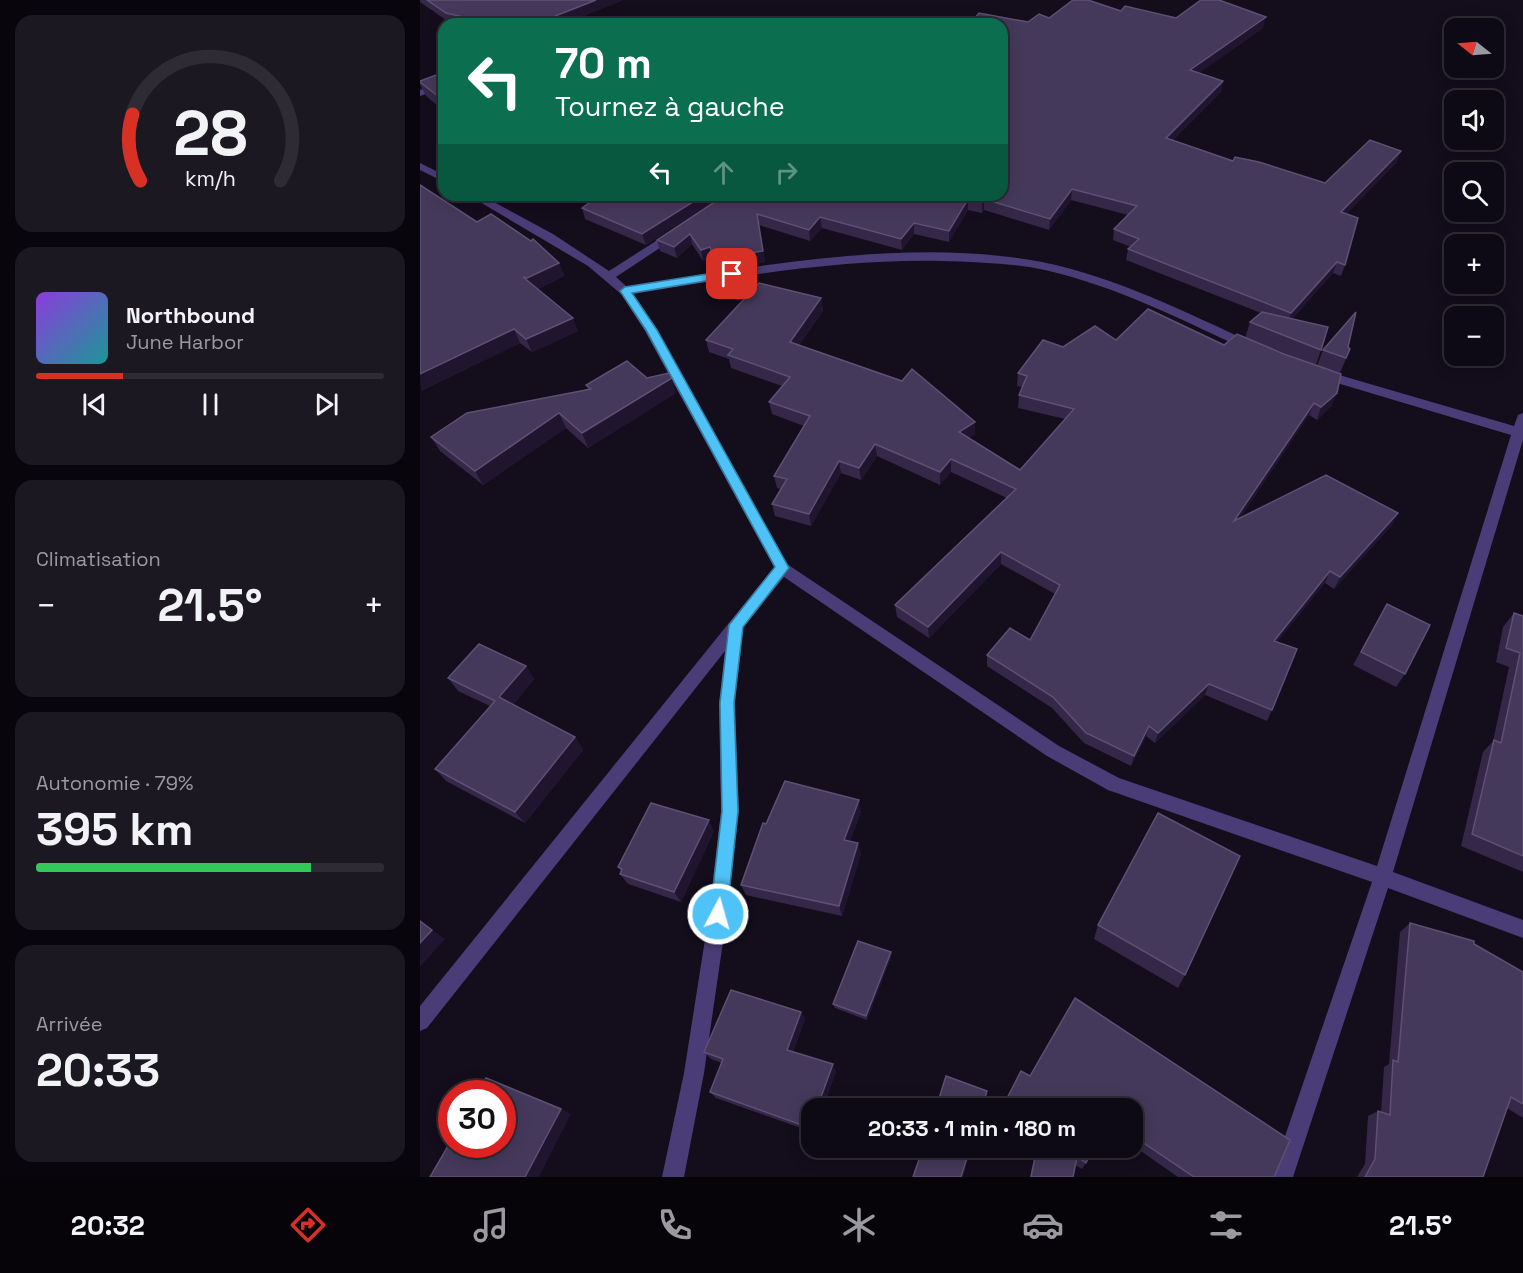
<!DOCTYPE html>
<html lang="fr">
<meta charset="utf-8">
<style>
:root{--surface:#0e0a15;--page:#1c1822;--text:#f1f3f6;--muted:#9b9aa0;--line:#2e2b34;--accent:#d93025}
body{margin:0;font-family:"Space Grotesk",sans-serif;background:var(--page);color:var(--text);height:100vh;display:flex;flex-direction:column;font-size:22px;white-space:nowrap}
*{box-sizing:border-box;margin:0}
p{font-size:20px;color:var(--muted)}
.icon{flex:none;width:33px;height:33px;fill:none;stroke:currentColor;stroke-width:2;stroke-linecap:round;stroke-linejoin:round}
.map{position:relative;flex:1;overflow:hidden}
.drawer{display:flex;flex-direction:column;gap:15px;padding:15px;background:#08060c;width:420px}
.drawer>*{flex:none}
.top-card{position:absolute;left:18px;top:18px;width:570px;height:183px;border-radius:18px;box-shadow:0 3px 15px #0003,0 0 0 2px var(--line);background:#0b6e4f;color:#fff;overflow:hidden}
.needle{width:39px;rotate:287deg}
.buttons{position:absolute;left:1024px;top:18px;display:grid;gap:12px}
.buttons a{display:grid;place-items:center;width:60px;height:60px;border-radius:12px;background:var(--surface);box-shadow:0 3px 15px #0003,0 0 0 2px var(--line);font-size:30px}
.speed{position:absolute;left:18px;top:1080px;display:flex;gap:12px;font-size:30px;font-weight:700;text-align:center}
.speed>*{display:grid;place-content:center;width:78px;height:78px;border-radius:50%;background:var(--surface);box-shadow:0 3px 15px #0003,0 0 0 2px var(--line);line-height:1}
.speed .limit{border:9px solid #d22;background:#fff;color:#111}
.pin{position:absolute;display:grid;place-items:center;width:51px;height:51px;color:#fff;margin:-26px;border-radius:12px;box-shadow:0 3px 9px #0006}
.me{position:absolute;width:66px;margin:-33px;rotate:6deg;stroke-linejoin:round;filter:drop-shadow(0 0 4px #0008)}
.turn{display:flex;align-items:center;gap:21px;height:126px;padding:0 18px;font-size:27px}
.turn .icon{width:78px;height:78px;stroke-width:2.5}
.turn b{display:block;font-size:42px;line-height:51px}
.lanes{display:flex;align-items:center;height:57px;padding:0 18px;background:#0003;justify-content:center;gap:30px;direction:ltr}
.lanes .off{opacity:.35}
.big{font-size:45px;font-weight:700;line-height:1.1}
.drawer .card{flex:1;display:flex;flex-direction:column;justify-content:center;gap:9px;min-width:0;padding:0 21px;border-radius:18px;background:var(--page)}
.drawer .dial{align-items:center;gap:0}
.dial svg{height:156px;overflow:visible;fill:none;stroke:var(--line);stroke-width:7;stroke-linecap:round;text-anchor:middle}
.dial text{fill:var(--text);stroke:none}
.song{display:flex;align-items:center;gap:18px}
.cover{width:72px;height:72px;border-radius:9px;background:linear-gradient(135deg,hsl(270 70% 55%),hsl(180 70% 35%))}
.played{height:6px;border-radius:3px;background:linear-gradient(90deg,var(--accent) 25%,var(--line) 25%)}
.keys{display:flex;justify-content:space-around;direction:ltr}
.heat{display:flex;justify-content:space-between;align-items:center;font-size:33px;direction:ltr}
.charge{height:9px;border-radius:4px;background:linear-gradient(90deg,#34c759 79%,var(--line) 0)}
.trip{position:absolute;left:381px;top:1098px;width:342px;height:60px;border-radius:18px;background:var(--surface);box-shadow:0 3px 15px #0003,0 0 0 2px var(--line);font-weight:700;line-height:60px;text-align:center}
.tab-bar{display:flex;height:96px;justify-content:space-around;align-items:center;background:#060408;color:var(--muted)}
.tab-bar .icon{width:42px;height:42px}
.tab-bar .selected{color:var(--accent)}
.tab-bar b{font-size:27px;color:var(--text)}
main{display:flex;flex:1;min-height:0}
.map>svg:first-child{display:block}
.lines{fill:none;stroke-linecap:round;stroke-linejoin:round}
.minor{fill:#493c77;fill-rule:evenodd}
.wall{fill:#342748}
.shaded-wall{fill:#1f152f}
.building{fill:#45395b;stroke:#5d5074;stroke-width:1.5}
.route{fill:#4fc3f7;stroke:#337fa1;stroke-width:1.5}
</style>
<main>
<section class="drawer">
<div class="card dial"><svg viewBox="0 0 100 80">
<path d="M14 69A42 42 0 1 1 86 69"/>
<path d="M14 69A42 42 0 0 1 10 35" stroke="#d93025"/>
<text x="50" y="56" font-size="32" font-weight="700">28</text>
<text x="50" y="72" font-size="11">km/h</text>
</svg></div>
<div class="card">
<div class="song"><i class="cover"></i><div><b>Northbound</b><p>June Harbor</p></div></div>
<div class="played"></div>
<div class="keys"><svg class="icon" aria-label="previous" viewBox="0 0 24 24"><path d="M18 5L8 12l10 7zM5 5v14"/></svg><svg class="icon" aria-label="pause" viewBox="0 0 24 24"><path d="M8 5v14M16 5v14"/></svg><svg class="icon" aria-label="next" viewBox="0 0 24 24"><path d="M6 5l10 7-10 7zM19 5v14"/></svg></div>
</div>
<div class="card"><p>Climatisation</p>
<div class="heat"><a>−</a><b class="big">21.5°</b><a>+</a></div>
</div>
<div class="card"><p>Autonomie · 79%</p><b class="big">395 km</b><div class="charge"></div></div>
<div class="card"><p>Arrivée</p><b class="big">20:33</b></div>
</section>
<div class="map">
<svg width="1103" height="1177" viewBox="0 0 1103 1177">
<rect width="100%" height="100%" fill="#130d1c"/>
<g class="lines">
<!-- minor -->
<g class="minor">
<path d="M24 82V88L0 96V90Z"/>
<path d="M0 163 24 175V182L0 170Z"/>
<path d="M48 195H61L133 234 189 271 250 232H258V236L196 277 207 287C338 266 490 237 622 262 696 277 765 312 833 343L835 346 833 349H825C760 319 695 286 625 270 591 263 556 262 521 261 417 259 315 277 213 294L237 330 367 564 639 746 699 778 957 866 1091 435 897 377 896 374 902 370 1094 426 1098 415 1103 413V440L973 872 1103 920V938L968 888 873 1177H851L952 882 688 790 627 756 364 577 323 628 315 703 319 811 307 914 284 1073 264 1177H242L264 1073 289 914 301 811 299 703 305 651 7 1028 0 1031V1006L354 567 225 331 201 294 168 266Z"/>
</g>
</g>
<!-- wall -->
<g class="wall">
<path d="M0 0H203L143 24H32L30 23 0 2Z"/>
<path d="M701 11 756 18 843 28 779 73 803 81 801 92 753 140 813 161 905 183 977 162 926 214 925 265 921 276 913 273 872 319 901 350 896 365 829 340 912 405 897 420 889 415 820 518 978 513 972 525 914 589 905 583 857 642 852 710 847 721 785 695 735 743 726 736 711 766 664 743 632 708 567 666V655L610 640 635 594 581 564 509 638 477 617 475 605 587 498 531 472 520 485 457 456 441 480 421 473 391 526 355 516 352 504 361 489 357 488 354 476 384 426 352 414 349 402 362 386 311 368 309 359 289 352 286 340 401 298 403 311 379 345 555 422V434L549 438 600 470 645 419 598 408 599 395 602 387 597 386 598 373 643 347 696 340 804 345 825 338 830 322 841 313 706 260 708 249 711 247 693 240 694 229 708 215 651 200 629 230 564 210 562 213 548 210 529 242 494 234 482 250 402 228 390 241 339 225 345 262 298 270 292 258 283 261 272 244 257 258 240 251 237 240 404 196 608 22 629 18Z"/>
<path d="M24 72V111L6 96 0 84V81Z"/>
<path d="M0 185 57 222 139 263 144 276 118 289 158 331 112 352 100 343 1 391Z"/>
<path d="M303 195 226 245 165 219 162 208Z"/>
<path d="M928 347 930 349 920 373 897 366 903 350Z"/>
<path d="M227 378 256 393 168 448 146 428 63 485 20 451 11 437 168 389 166 385Z"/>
<path d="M967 604 985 674 976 687 933 665Z"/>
<path d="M1094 613 1103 616V872L1041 846 1063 752 1073 741 1089 667 1076 662 1083 627Z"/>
<path d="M106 666 114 679 93 705 155 737 163 750 105 823 26 781 15 769 70 706 38 691 28 678Z"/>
<path d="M441 812 430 841 441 854 422 916 326 895 321 885 346 824Z"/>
<path d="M294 831 261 902 208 884 200 874 201 871 198 867Z"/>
<path d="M990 923 1054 944 1103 972V1118L1087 1108 1063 1177H937L945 1164 948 1116 958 1111 961 1112 964 1067 969 1064 980 932Z"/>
<path d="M678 925 765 975 758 988 674 939Z"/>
<path d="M471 952V957L447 1020 415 1008 413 1004Z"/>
<path d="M655 998 870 1140 854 1177H758L712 1145V1108H582L601 1071 610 1076Z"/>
<path d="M381 1012 385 1019 373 1052 416 1071 403 1108H392V1132L296 1098 290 1092 302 1063 291 1059 284 1052Z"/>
<path d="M616 1148H673L666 1163 662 1169 655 1165 653 1177H610Z"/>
</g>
<!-- shaded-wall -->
<g class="shaded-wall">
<path d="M176 0H203L143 24H115Z"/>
<path d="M846 17 843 28 768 81 770 70Z"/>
<path d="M803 81 801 92 744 149 746 138Z"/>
<path d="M981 151 977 162 917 223 921 212Z"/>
<path d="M652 189 651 200 629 230 630 219Z"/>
<path d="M284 195H303L226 245 222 234Z"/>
<path d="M548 199V210L529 242V231Z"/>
<path d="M564 199V210L562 213V202Z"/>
<path d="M337 214 345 262 298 270 295 259Z"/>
<path d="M400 217 402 228 390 241 389 230Z"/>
<path d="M494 223V234L482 250 481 239Z"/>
<path d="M270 234 272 244 257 258 254 247Z"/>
<path d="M290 247 292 258 283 261 281 250Z"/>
<path d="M917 262 913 273 867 324 871 313Z"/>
<path d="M139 263 144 276 113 292 107 278Z"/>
<path d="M401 298 403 311 372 355 370 342Z"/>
<path d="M153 318 158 331 112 352 106 339Z"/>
<path d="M94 329 100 343 1 391 0 374Z"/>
<path d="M252 378 256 393 168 448 162 433Z"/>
<path d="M917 393 912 405 897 420 901 407Z"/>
<path d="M894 403 889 415 810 533 814 521Z"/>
<path d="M139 413 146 428 63 485 55 471Z"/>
<path d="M555 422V434L539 444V432Z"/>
<path d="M455 444 457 456 441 480 439 468Z"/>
<path d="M531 459V472L520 485V472Z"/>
<path d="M419 461 421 473 391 526 389 514Z"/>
<path d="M978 513 972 525 914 589 920 577Z"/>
<path d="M581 552V564L509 638 508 627Z"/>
<path d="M910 571 905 583 849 652 854 641Z"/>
<path d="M106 666 114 679 89 710 79 697Z"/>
<path d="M789 684 785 695 735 743 738 733Z"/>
<path d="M729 726 726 736 711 766 714 756Z"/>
<path d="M155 737 163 750 105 823 95 812Z"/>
<path d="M439 800 441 812 426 851 424 840Z"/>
<path d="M289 820 294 831 261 902 254 892Z"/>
<path d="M438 843 441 854 422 916 419 906Z"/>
<path d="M12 930 25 939 0 967V943Z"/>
<path d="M471 952V957L447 1020 446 1016Z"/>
<path d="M381 1012 385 1019 371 1057 367 1050Z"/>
<path d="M413 1064 416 1071 403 1108H397Z"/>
<path d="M567 1091V1097L564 1108H562Z"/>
<path d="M141 1109 151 1114 119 1177H105Z"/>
<path d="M550 1148H552L543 1177H541Z"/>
</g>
<!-- building -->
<g class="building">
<path d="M7 0H176L115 24H74L26 13Z"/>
<path d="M653 0H668L701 11 705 6 756 18 781 0H799L846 17 770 70 803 81 746 138 813 161 815 157 839 162 905 183 950 140 981 151 921 212 938 218 925 265 917 262 871 313 708 249 719 239 694 229 717 206 652 189 630 219 564 199 562 202 548 199 529 231 494 223 481 239 400 217 389 230 337 214 343 251 295 259 290 247 281 250 270 234 254 247 237 240 305 195H400L404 196 405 195H582V24H550L559 13 608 22 619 14 629 18Z"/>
<path d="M480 19 504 24H472Z"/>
<path d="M24 72V101L0 82V81Z"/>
<path d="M0 185 57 222 71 214 111 241 113 239 139 263 107 278 103 277 153 318 106 339 94 329 0 374Z"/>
<path d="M180 195H284L222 234 162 208Z"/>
<path d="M339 283 401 298 370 342 482 381 492 369 555 422 539 432 600 470 654 409 599 395 607 376 598 373 623 340 643 347 675 326 696 340 728 309 804 345 817 334 864 354 921 374 917 393 901 407 894 403 814 521 906 475 978 513 920 577 910 571 854 641 877 649 852 710 789 684 738 733 729 726 714 756 666 733 633 697 567 655 590 628 610 640 640 585 581 552 508 627 475 605 596 489 531 459 520 472 455 444 439 468 419 461 389 514 352 504 367 479 354 476 390 416 349 402 370 377 308 355 313 349 286 340Z"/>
<path d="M842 312 908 327 901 350 830 322Z"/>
<path d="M936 312 928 347 930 349 926 358 903 350Z"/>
<path d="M207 361 227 378 249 373 252 378 162 433 139 413 55 471 11 437 47 413 171 389 166 385Z"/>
<path d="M967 604 1010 625 985 674 941 652Z"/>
<path d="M1094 613 1103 616V856L1052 834 1074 740 1081 743 1100 653 1086 648Z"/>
<path d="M59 644 106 666 79 697 155 737 95 812 15 769 75 701 28 678Z"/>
<path d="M365 781 439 800 424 840 438 843 419 906 321 885 343 823 346 824Z"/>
<path d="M231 803 289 820 254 892 200 874 202 869 198 867Z"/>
<path d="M738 813 820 856 765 975 678 925Z"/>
<path d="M0 921 12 930 0 943Z"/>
<path d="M990 923 1054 941V944L1103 972V1104L1091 1097 1063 1177H945L955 1159 958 1111 970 1115 973 1060 978 1062Z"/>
<path d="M438 941 471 952 446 1016 413 1004Z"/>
<path d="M311 990 381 1012 367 1050 413 1064 397 1108H392V1124L390 1128 290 1092 303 1059 284 1052Z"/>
<path d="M655 998 870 1140 854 1177H774L712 1135V1108H582L601 1071 610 1076Z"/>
<path d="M526 1076 567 1091 562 1108H516Z"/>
<path d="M66 1078 141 1109 105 1177H10L32 1139V1144H82V1094H58Z"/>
<path d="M503 1148H550L541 1177H493Z"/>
<path d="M617 1148H673L666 1163 657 1157 653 1177H611Z"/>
</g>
<!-- route -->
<path class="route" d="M312 270 317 274 316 276 212 293 237 330 369 568 323 627 314 703 318 811 307 914 304 920 298 922 292 920 290 914 302 811 300 703 309 625 355 567 226 330 200 291 205 287Z"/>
</svg>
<div class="buttons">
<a><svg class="needle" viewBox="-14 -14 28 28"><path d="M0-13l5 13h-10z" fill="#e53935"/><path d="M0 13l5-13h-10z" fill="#9b9aa0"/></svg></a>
<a><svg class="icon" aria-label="sound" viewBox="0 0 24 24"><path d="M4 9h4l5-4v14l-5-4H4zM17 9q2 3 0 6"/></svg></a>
<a><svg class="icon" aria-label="search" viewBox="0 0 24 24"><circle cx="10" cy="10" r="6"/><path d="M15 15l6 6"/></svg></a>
<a>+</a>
<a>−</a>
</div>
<div class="speed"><div class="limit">30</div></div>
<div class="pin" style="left:312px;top:274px;background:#d93025"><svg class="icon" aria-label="arrive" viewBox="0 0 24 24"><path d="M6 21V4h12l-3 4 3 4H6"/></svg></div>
<svg class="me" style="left:298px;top:914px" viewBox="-20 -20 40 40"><circle r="17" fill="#4fc3f7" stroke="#fff" stroke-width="3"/><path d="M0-11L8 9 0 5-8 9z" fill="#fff"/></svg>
<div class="trip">20:33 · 1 min · 180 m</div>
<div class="top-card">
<div class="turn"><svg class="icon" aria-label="left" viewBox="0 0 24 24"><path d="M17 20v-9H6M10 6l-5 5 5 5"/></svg><div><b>70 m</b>Tournez à gauche</div></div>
<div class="lanes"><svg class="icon" aria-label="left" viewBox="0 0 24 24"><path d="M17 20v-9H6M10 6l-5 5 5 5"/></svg><svg class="icon off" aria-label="ahead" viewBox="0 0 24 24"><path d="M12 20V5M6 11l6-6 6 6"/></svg><svg class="icon off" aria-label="right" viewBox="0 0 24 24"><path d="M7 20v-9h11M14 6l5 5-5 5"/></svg></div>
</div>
</div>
</main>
<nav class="tab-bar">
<b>20:32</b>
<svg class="icon selected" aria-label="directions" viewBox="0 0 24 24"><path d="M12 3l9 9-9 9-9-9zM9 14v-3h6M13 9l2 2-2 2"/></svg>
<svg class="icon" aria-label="music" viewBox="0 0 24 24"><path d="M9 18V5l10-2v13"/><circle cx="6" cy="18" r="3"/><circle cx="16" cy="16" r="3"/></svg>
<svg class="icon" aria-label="phone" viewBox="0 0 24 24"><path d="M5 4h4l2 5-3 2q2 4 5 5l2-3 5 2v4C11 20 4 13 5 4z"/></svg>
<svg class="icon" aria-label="climate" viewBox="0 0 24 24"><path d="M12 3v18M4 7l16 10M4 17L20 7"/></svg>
<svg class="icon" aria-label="car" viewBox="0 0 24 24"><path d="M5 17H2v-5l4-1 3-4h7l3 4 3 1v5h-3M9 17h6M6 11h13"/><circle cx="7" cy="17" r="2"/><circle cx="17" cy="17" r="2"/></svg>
<svg class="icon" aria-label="filters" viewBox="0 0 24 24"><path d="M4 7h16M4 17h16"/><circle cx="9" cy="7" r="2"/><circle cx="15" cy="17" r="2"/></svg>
<b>21.5°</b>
</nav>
